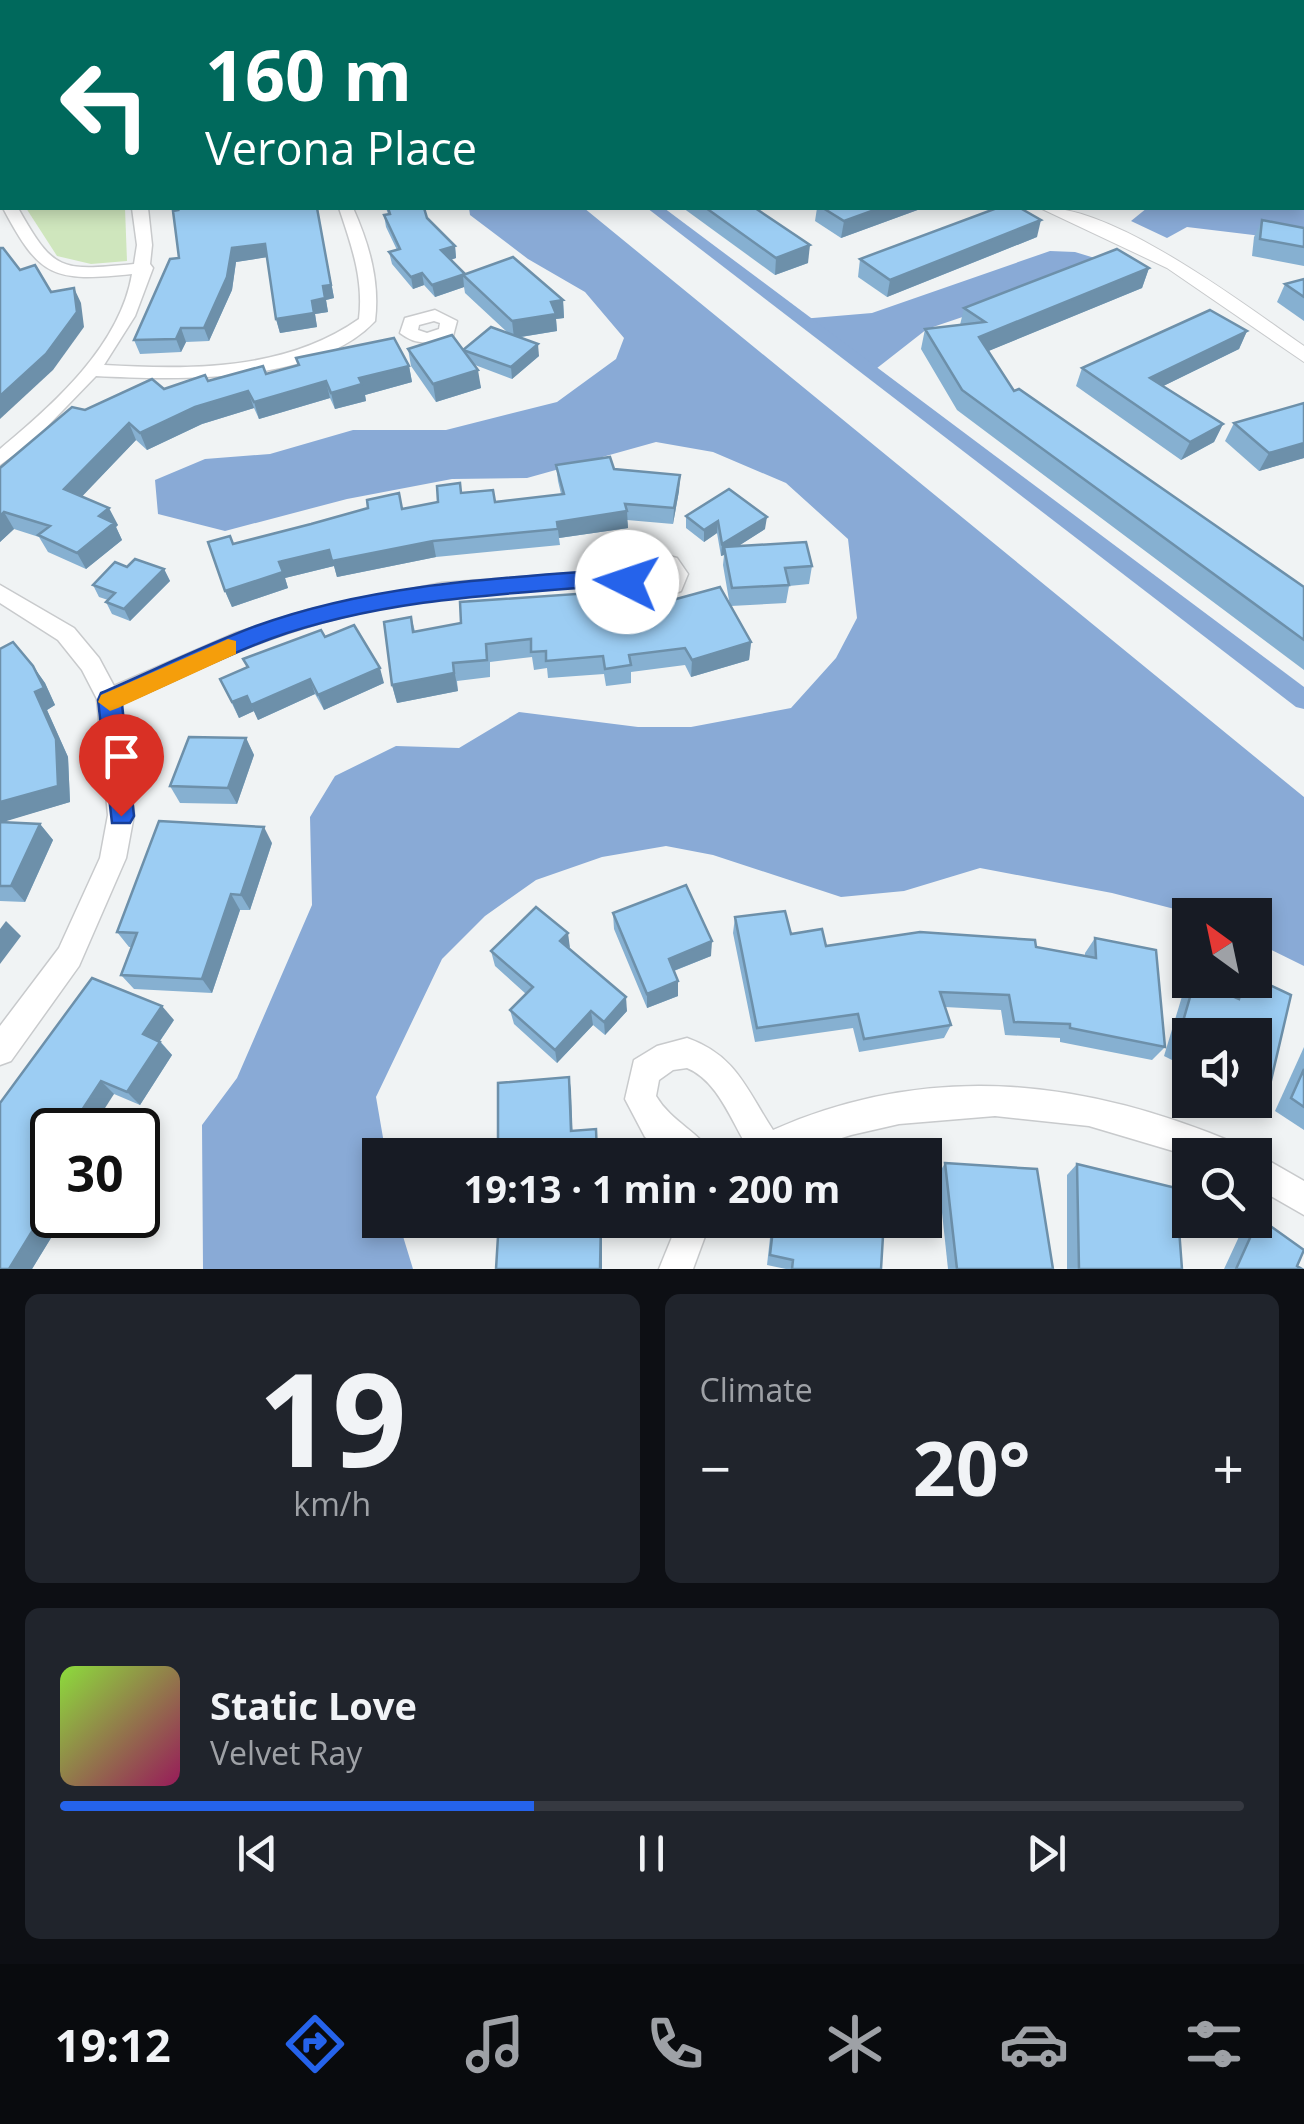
<!DOCTYPE html>
<meta charset="utf-8">
<style>
:root{--surface:#171b24;--page:#20242c;--text:#f1f3f6;--muted:#9ea1a6;--line:#363941;--accent:#2563eb}
body{margin:0;font-family:"Open Sans",sans-serif;background:var(--page);color:var(--text);height:100vh;display:flex;flex-direction:column;font-size:38px;white-space:nowrap}
*{box-sizing:border-box;margin:0}
p{font-size:32px;color:var(--muted)}
.icon{flex:none;width:55px;height:55px;fill:none;stroke:currentColor;stroke-width:2;stroke-linecap:round;stroke-linejoin:round}
.map{position:relative;height:1269px;overflow:hidden}
.details{display:flex;flex-direction:column;gap:25px;padding:25px;background:#0d0f14;flex:1}
.details>*{flex:none}
.guide{position:absolute;left:0px;top:0px;width:1305px;height:210px;box-shadow:0 5px 15px #0003;background:#00695c;color:#fff;overflow:hidden}
.needle{width:65px;rotate:327deg}
.controls{position:absolute;left:1172px;top:898px;display:grid;gap:20px}
.controls a{display:grid;place-items:center;width:100px;height:100px;border-radius:0px;background:var(--surface);box-shadow:0 5px 15px #0003;font-size:50px}
.speed{position:absolute;left:30px;top:1108px;display:flex;gap:20px;font-size:50px;font-weight:700;text-align:center}
.speed>*{display:grid;place-content:center;width:130px;height:130px;border-radius:50%;background:var(--surface);box-shadow:0 5px 15px #0003;line-height:1}
.speed .limit{border:5px solid #111;border-radius:15px;background:#fff;color:#111}
.pin{position:absolute;display:grid;place-items:center;width:85px;height:85px;color:#fff;margin:-102px -42px;border-radius:50% 50% 50% 0;rotate:-45deg;box-shadow:0 0 10px #0007}
.pin .icon{rotate:45deg}
.me{position:absolute;width:110px;margin:-55px;rotate:274deg;stroke-linejoin:round;filter:drop-shadow(0 0 8px #0008)}
.turn{display:flex;align-items:center;gap:35px;height:210px;padding:0 40px;font-size:45px}
.turn .icon{width:130px;height:130px;stroke-width:2.5}
.turn b{display:block;font-size:70px;line-height:85px}
.big{font-size:75px;font-weight:700;line-height:1.1}
.details .card{flex:1;display:flex;flex-direction:column;justify-content:center;gap:15px;min-width:0;padding:0 35px;border-radius:15px;background:var(--page)}
.details .dial{align-items:center;gap:0}
.dial b{font-size:130px;line-height:1}
.song{display:flex;align-items:center;gap:30px}
.cover{width:120px;height:120px;border-radius:15px;background:linear-gradient(135deg,hsl(90 70% 55%),hsl(330 70% 35%))}
.played{height:10px;border-radius:5px;background:linear-gradient(90deg,var(--accent) 40%,var(--line) 40%)}
.keys{display:flex;justify-content:space-around;direction:ltr}
.heat{display:flex;justify-content:space-between;align-items:center;font-size:55px;direction:ltr}
.details .tiles{flex:1;display:grid;gap:25px;grid-template-columns:1fr 1fr}
.card:last-child{grid-column:span 2}
.trip{position:absolute;left:362px;top:1138px;width:580px;height:100px;border-radius:0px;background:var(--surface);box-shadow:0 5px 15px #0003;font-weight:700;line-height:100px;text-align:center}
.tab-bar{display:flex;height:160px;justify-content:space-around;align-items:center;background:#090b0e;color:var(--muted)}
.tab-bar .icon{width:70px;height:70px}
.tab-bar .selected{color:var(--accent)}
.tab-bar b{font-size:45px;color:var(--text)}
.map>svg:first-child{display:block}
.green{fill:#cfe6bd}
.water{fill:#89aad6}
.lines{fill:none;stroke-linecap:round;stroke-linejoin:round}
.canal{fill:#89aad6;fill-rule:evenodd}
.minor-casing{stroke:#c8cacc;stroke-width:3}
.tertiary-casing{stroke:#c8cacc;stroke-width:2}
.minor{fill:#fff;fill-rule:evenodd}
.tertiary{fill:#fff;fill-rule:evenodd}
.wall{fill:#86b0d1}
.shaded-wall{fill:#6d90aa}
.building{fill:#9ccdf3;stroke:#6d90aa;stroke-width:2.5}
.route{fill:#2563eb;stroke:#184099;stroke-width:2.5}
.slow{fill:#f59e0b}
</style>
<div class="map">
<svg width="1304" height="1269" viewBox="0 0 1304 1269">
<rect width="100%" height="100%" fill="#f0f3f4"/>
<!-- green -->
<path class="green" d="M26 208H125L127 261 91 264 57 256Z"/>
<!-- water -->
<g class="water">
<path d="M469 208H584L1304 797V966L1255 942V915H1198L1112 893 980 868 904 891 841 897 713 855 666 846 602 857 536 880 485 916 442 959 376 1097 386 1155H380V1220H398L413 1269H203L202 1125 237 1078 312 905 310 817 335 776 396 746 459 748 519 712 638 727H691L791 708 836 658 857 618 848 539 786 483 713 452 656 442 527 478 452 479 347 499 225 531 158 514 155 480 205 459 270 454 353 430H446L557 402 616 359 624 338 585 292 528 259 470 215Z"/>
<path d="M1147 208H1297L1304 210V241L1187 227 1167 238 1131 221Z"/>
<path d="M1050 251 1075 252 1098 259 1104 269 927 329 872 372 801 319 872 313Z"/>
</g>
<g class="lines">
<!-- canal -->
<g class="canal">
<path d="M377 0H391L393 2H379Z"/>
<path d="M647 208H664L1304 687V709L1296 707Z"/>
</g>
<defs>
<g id="minor">
<path d="M85 0H97L99 2H87Z"/>
<path d="M0 95 2 96V104L0 103Z"/>
<rect x="0" y="185" width="2" height="12"/>
<path d="M3 208H18C54 272 60 271 134 264L137 245 132 208H148L152 245 150 264 153 268 135 316 104 365C190 370 285 371 359 319 364 279 351 244 339 208H353C369 244 380 281 375 321 315 385 177 380 96 376L34 440 0 465V449C53 405 120 346 132 274 53 282 40 278 3 208Z"/>
<path d="M435 310 457 321 453 336C433 343 418 347 400 333L405 318ZM434 321 440 323 439 329 427 333 418 330 419 325Z"/>
<path d="M645 550 677 558 688 574 681 591 653 602 623 593 620 585C515 591 408 596 307 627 242 646 183 677 121 704L134 815 126 858 79 966 11 1061 0 1065V1026L59 948 100 858 108 815 97 699 82 670 58 640 0 603V585L74 628 99 658 114 686 236 633 308 610 442 583 615 570ZM648 566 662 569 666 575 664 580 652 586 640 582 638 573Z"/>
<path d="M687 1038C737 1056 746 1089 773 1130 930 1061 1083 1079 1237 1144L1242 1155 1190 1156 1089 1126 995 1116 899 1124 851 1135 789 1155H743L747 1146C731 1120 717 1080 687 1068L673 1070 659 1080 656 1096C672 1123 702 1133 711 1155H669L645 1137 625 1099 634 1060 657 1046Z"/>
<path d="M1255 1153 1304 1181V1215L1255 1187V1155H1250Z"/>
<path d="M679 1220H711L693 1269H659Z"/>
</g>
<path id="tertiary" d="M1040 208C1111 203 1245 305 1304 346V362L1167 268Z"/>
</defs>
<!-- minor casing -->
<use href="#minor" class="minor-casing"/>
<!-- tertiary casing -->
<use href="#tertiary" class="tertiary-casing"/>
<!-- minor -->
<use href="#minor" class="minor"/>
<!-- tertiary -->
<use href="#tertiary" class="tertiary"/>
</g>
<!-- wall -->
<g class="wall">
<path d="M405 0H461L464 2H408Z"/>
<path d="M176 208H317L334 298 326 300 328 312 315 314 317 327 280 333 276 319 267 257 236 262 232 290 209 341 186 342 181 352 140 354 134 340 179 258Z"/>
<path d="M386 208H424L427 218 455 246 456 258 451 260 465 274 563 300 564 318 556 319 557 331 521 337 539 356 512 379 475 365 481 388 436 402 411 366 408 349 463 350 507 332 465 293 464 287 435 297 424 285 413 289 392 264 389 252 397 250 386 227 384 215 388 214Z"/>
<path d="M683 208H755L808 263 775 275Z"/>
<path d="M817 208H923L841 238 815 221Z"/>
<path d="M1262 220 1304 228V266L1252 256 1254 237Z"/>
<path d="M1037 237 887 297 858 277 860 259Z"/>
<path d="M1149 268 1142 288 988 351 1014 391 1304 587V670L957 410 921 349 925 329 960 325 964 308Z"/>
<path d="M1304 279V321L1277 302 1285 284Z"/>
<path d="M1247 331 1239 349 1163 386 1223 424 1214 442 1181 460 1076 386 1082 368Z"/>
<path d="M296 358 409 366 412 382 365 395 366 401 335 409 330 398 259 419 254 408 202 424 147 450 136 440 82 496 118 525 116 527 122 540 86 569 48 552 39 537 14 529 0 542V468L85 410 164 389 208 381 266 374 298 365Z"/>
<path d="M1304 403V458L1259 471 1225 441 1234 423Z"/>
<path d="M556 465 680 475 679 491 673 524 627 520 628 528 559 538 560 545 436 557 337 577 334 566 285 578 288 588 232 607 225 591 233 544 438 502H495L561 494 558 481Z"/>
<path d="M686 516 765 529 738 546 812 566 809 584 789 586 786 603 731 606 751 642 749 660 691 677 685 665 631 672V683L606 686 604 674 548 678 547 668 534 670 532 657 490 662V677L457 681 458 691 397 703 392 685 411 617 415 631 591 605 629 612 730 606 723 565 724 555 721 556 717 533 704 542 686 528Z"/>
<path d="M127 567 164 569 170 581 130 621 112 614 106 602 108 600 99 597 93 585Z"/>
<path d="M325 637 384 683 324 710 315 694 258 720 254 711 239 718 220 679Z"/>
<path d="M0 649 33 666 45 683 55 705 47 710 68 757 70 802 1 822 40 824 53 840 25 902 0 901Z"/>
<path d="M246 738 254 755 237 804 180 803 170 786Z"/>
<path d="M272 843 250 910H240L212 993 134 989 121 975 132 947H129L117 932Z"/>
<path d="M613 913 711 956 674 971 678 981V996L647 1008 614 929Z"/>
<path d="M735 917 826 946 1036 947 1085 956V953L1095 938 1165 1047 1152 1060 1060 1042V1038L1005 1035 1001 1010 945 1007 951 1025 944 1038 859 1052 853 1028 755 1042 733 933Z"/>
<path d="M569 949 627 1011 605 1035 593 1025 557 1063 514 1024 510 1010 526 994 495 966 491 951Z"/>
<path d="M1195 980 1230 995 1231 988 1239 980H1255L1269 1089 1254 1102 1251 1100H1255V1035H1190V1069L1164 1056 1183 993Z"/>
<path d="M174 1020 160 1041 172 1055 140 1105 114 1094 52 1130 65 1215 32 1269H0V1103Z"/>
<path d="M1304 1047V1130L1275 1111Z"/>
<path d="M945 1163 1053 1269H948L938 1175Z"/>
<path d="M1077 1164 1182 1269H1067V1175Z"/>
<path d="M1259 1218 1297 1266 1302 1269H1224L1243 1228Z"/>
<path d="M772 1220H813L881 1269H786L767 1265Z"/>
</g>
<!-- shaded-wall -->
<g class="shaded-wall">
<path d="M880 208H923L841 238 844 221Z"/>
<path d="M318 211 334 298 326 300 328 312 315 314 317 327 280 333 276 319 312 301 323 286Z"/>
<path d="M1041 220 1037 237 887 297 890 280Z"/>
<path d="M265 244 268 257 236 262 232 290 209 341 204 328 232 248Z"/>
<path d="M810 245 808 263 775 275 776 258Z"/>
<path d="M455 246 456 258 443 262 441 250Z"/>
<path d="M1149 268 1142 288 974 357 979 337Z"/>
<path d="M422 273 424 285 413 289 411 277Z"/>
<path d="M463 275 464 287 435 297 432 285Z"/>
<path d="M74 288 81 303 84 327 53 370 0 419V396Z"/>
<path d="M563 300 564 318 556 319 557 331 514 338 512 321 551 302Z"/>
<path d="M181 328 186 342 181 352 176 339Z"/>
<path d="M1247 331 1239 349 1143 396 1150 378Z"/>
<path d="M538 344 539 356 512 379 511 367Z"/>
<path d="M409 366 412 382 365 395 366 401 335 409 331 393 359 378Z"/>
<path d="M478 370 481 388 436 402 433 384Z"/>
<path d="M326 381 330 398 259 419 254 402Z"/>
<path d="M248 391 254 408 202 424 147 450 140 433 195 407Z"/>
<path d="M129 423 136 440 73 506 64 489Z"/>
<path d="M1223 424 1214 442 1181 460 1190 442Z"/>
<path d="M1304 443V458L1259 471 1269 453Z"/>
<path d="M680 475 679 491 673 524 674 508Z"/>
<path d="M109 508 118 525 116 527 122 540 86 569 77 553 99 516Z"/>
<path d="M627 511 628 528 559 538 557 522Z"/>
<path d="M4 512 14 529 0 542V516Z"/>
<path d="M767 517 765 529 726 554 724 547V555L721 556 722 544Z"/>
<path d="M718 521 717 533 704 542V530Z"/>
<path d="M433 541 436 557 337 577 334 566 285 578 288 588 232 607 225 591 279 562 329 550Z"/>
<path d="M164 569 170 581 130 621 124 609Z"/>
<path d="M751 642 749 660 691 677 692 660Z"/>
<path d="M453 663 458 691 397 703 392 685Z"/>
<path d="M33 666 45 683 55 705 47 710 68 757 70 802 0 823V802L35 692Z"/>
<path d="M380 668 384 683 324 710 318 695Z"/>
<path d="M310 679 315 694 258 720 251 705Z"/>
<path d="M247 696 254 711 239 718 232 702Z"/>
<path d="M246 738 254 755 237 804 228 788Z"/>
<path d="M40 824 53 840 25 902 11 886Z"/>
<path d="M264 827 272 843 250 910 241 895Z"/>
<path d="M231 894 240 910 212 993 202 979Z"/>
<path d="M6 921 21 936 0 964V929Z"/>
<path d="M568 933 570 948 560 941Z"/>
<path d="M712 941 711 956 668 973 669 959Z"/>
<path d="M678 981V996L647 1008V994Z"/>
<path d="M626 997 627 1011 605 1035 604 1022Z"/>
<path d="M162 1006 174 1020 155 1048 143 1034Z"/>
<path d="M591 1011 593 1025 557 1063 555 1050Z"/>
<path d="M160 1042 172 1055 140 1105 127 1092Z"/>
<path d="M569 1077 571 1090 573 1143 571 1131Z"/>
<path d="M101 1081 114 1094 91 1130H69Z"/>
<path d="M52 1199V1215H65L32 1269H9Z"/>
<path d="M601 1220H602V1269H600Z"/>
</g>
<!-- building -->
<g class="building">
<path d="M18 0H70L73 2H20Z"/>
<path d="M142 0H197L202 2H144Z"/>
<path d="M423 0H461L464 2H426Z"/>
<path d="M1022 0H1072L1093 2H1021Z"/>
<path d="M1225 0H1300L1294 2H1219Z"/>
<path d="M0 33 2 35V70L0 69Z"/>
<path d="M177 208H317L331 285 323 286 325 298 312 301 314 313 276 319 265 244 232 248 227 277 204 328H181L176 339 134 340 170 259 179 258 173 211 178 210Z"/>
<path d="M388 208H424L427 218 455 246 441 250 465 274 432 285 422 273 411 277 389 252 400 249 384 215 390 214Z"/>
<path d="M706 208H755L810 245 776 258Z"/>
<path d="M823 208H880L844 221Z"/>
<path d="M997 208H1020L1041 220 890 280 860 259Z"/>
<path d="M1262 220 1304 228V247L1260 239Z"/>
<path d="M0 248H3L20 270 35 265 51 292 74 288 77 312 46 354 0 396Z"/>
<path d="M1117 249 1149 268 979 337 1014 391 1019 389 1304 587V640L962 390 925 329 985 322 964 308Z"/>
<path d="M513 257 563 300 551 302 556 314 512 321 463 275Z"/>
<path d="M1304 279V297L1285 284Z"/>
<path d="M1210 310 1247 331 1150 378 1223 424 1190 442 1082 368Z"/>
<path d="M491 327 538 344 511 367 463 350Z"/>
<path d="M452 335 478 370 433 384 408 349Z"/>
<path d="M394 338 409 366 359 378 362 384 331 393 326 381 254 402 248 391 195 407 140 433 129 423 64 489 109 508 99 516 114 523 77 553 38 535 50 526 4 512 0 516V468L72 407 85 410 152 379 164 389 205 375 208 381 263 366 266 374 299 365 296 358Z"/>
<path d="M1304 403V443L1269 453 1234 423Z"/>
<path d="M610 457 614 469 680 475 674 508 625 504 627 511 557 522 558 529 433 541 332 561 329 550 279 562 283 572 225 591 208 542 230 536 233 544 311 524 368 508 367 500 399 493 402 509 438 502 437 486 460 483 461 493 493 490 495 502 564 494 556 465Z"/>
<path d="M729 489 767 517 722 544 718 521 704 530 686 516Z"/>
<path d="M806 542 812 566 785 568 789 585 732 588 724 547Z"/>
<path d="M135 559 164 569 124 609 106 602 115 593 93 585 115 562 127 567Z"/>
<path d="M720 587 751 642 692 660 685 648 629 655 631 665 605 669 603 656 546 661V651L531 652V639L486 644 487 660 453 663 454 673 392 685 384 622 411 617 413 632 461 623 460 602 590 593 591 605 627 601 629 612Z"/>
<path d="M354 625 380 668 318 695 310 679 251 705 247 696 232 702 220 679 248 667 243 659 321 630 325 637Z"/>
<path d="M13 642 33 666 44 688 35 692 56 739 58 786 0 802V649Z"/>
<path d="M189 737 246 738 228 788 170 786Z"/>
<path d="M159 821 264 827 241 895 231 894 202 979 121 975 137 933 117 932Z"/>
<path d="M0 822 40 824 11 886H0Z"/>
<path d="M686 885 712 941 669 959 678 981 647 994 613 913Z"/>
<path d="M536 907 568 933 560 941 626 997 604 1022 591 1011 555 1050 510 1010 533 987 491 951Z"/>
<path d="M785 911 791 934 822 929 826 946 920 932 1035 940 1036 947 1096 958 1095 938 1156 950 1165 1047 1070 1028V1024L1014 1022 1009 995 940 992 951 1025 864 1039 858 1014 757 1028 735 917Z"/>
<path d="M92 978 162 1006 143 1034 160 1042 127 1092 101 1081 69 1130H52V1199L9 1269H0V1103Z"/>
<path d="M1255 978 1291 995 1269 1089 1255 1082V1035H1190V1049L1177 1042 1195 980 1239 999 1244 980H1255Z"/>
<path d="M1304 1069V1107L1291 1098Z"/>
<path d="M569 1077 571 1131 596 1129 597 1155H498V1083Z"/>
<path d="M945 1163 1037 1169 1053 1269H957Z"/>
<path d="M1077 1164 1176 1188 1182 1269H1079Z"/>
<path d="M1259 1218 1304 1250 1297 1266 1302 1269H1236Z"/>
<path d="M499 1220H601L600 1269H496Z"/>
<path d="M774 1220H813L883 1236 881 1269H792L793 1260 770 1255Z"/>
</g>
<!-- route -->
<path class="route" d="M625 569 633 571 638 582 627 590 618 585C501 594 381 599 270 639 219 658 171 683 122 704L134 816 130 823H112L98 700 101 693C152 671 203 646 256 626 374 583 501 578 625 569Z"/>
<!-- slow -->
<path class="slow" d="M228 639 236 641V654L118 708 110 711 98 702 101 695Z"/>
</svg>
<div class="controls">
<a><svg class="needle" viewBox="-14 -14 28 28"><path d="M0-13l5 13h-10z" fill="#e53935"/><path d="M0 13l5-13h-10z" fill="#9ea1a6"/></svg></a>
<a><svg class="icon" aria-label="sound" viewBox="0 0 24 24"><path d="M4 9h4l5-4v14l-5-4H4zM17 9q2 3 0 6"/></svg></a>
<a><svg class="icon" aria-label="search" viewBox="0 0 24 24"><circle cx="10" cy="10" r="6"/><path d="M15 15l6 6"/></svg></a>
</div>
<div class="speed"><div class="limit">30</div></div>
<div class="pin" style="left:121px;top:816px;background:#d93025"><svg class="icon" aria-label="arrive" viewBox="0 0 24 24"><path d="M6 21V4h12l-3 4 3 4H6"/></svg></div>
<svg class="me" style="left:627px;top:582px" viewBox="-20 -20 40 40"><circle r="19" fill="#fff"/><path d="M0-13L10 11 0 6-10 11z" fill="#2563eb"/></svg>
<div class="trip">19:13 · 1 min · 200 m</div>
<div class="guide">
<div class="turn"><svg class="icon" aria-label="left" viewBox="0 0 24 24"><path d="M17 20v-9H6M10 6l-5 5 5 5"/></svg><div><b>160 m</b>Verona Place</div></div>
</div>
</div>
<section class="details">
<div class="tiles">
<div class="card dial"><b>19</b><p>km/h</p></div>
<div class="card"><p>Climate</p>
<div class="heat"><a>−</a><b class="big">20°</b><a>+</a></div>
</div>
<div class="card">
<div class="song"><i class="cover"></i><div><b>Static Love</b><p>Velvet Ray</p></div></div>
<div class="played"></div>
<div class="keys"><svg class="icon" aria-label="previous" viewBox="0 0 24 24"><path d="M18 5L8 12l10 7zM5 5v14"/></svg><svg class="icon" aria-label="pause" viewBox="0 0 24 24"><path d="M8 5v14M16 5v14"/></svg><svg class="icon" aria-label="next" viewBox="0 0 24 24"><path d="M6 5l10 7-10 7zM19 5v14"/></svg></div>
</div>
</div>
</section>
<nav class="tab-bar">
<b>19:12</b>
<svg class="icon selected" aria-label="directions" viewBox="0 0 24 24"><path d="M12 3l9 9-9 9-9-9zM9 14v-3h6M13 9l2 2-2 2"/></svg>
<svg class="icon" aria-label="music" viewBox="0 0 24 24"><path d="M9 18V5l10-2v13"/><circle cx="6" cy="18" r="3"/><circle cx="16" cy="16" r="3"/></svg>
<svg class="icon" aria-label="phone" viewBox="0 0 24 24"><path d="M5 4h4l2 5-3 2q2 4 5 5l2-3 5 2v4C11 20 4 13 5 4z"/></svg>
<svg class="icon" aria-label="climate" viewBox="0 0 24 24"><path d="M12 3v18M4 7l16 10M4 17L20 7"/></svg>
<svg class="icon" aria-label="car" viewBox="0 0 24 24"><path d="M5 17H2v-5l4-1 3-4h7l3 4 3 1v5h-3M9 17h6M6 11h13"/><circle cx="7" cy="17" r="2"/><circle cx="17" cy="17" r="2"/></svg>
<svg class="icon" aria-label="filters" viewBox="0 0 24 24"><path d="M4 7h16M4 17h16"/><circle cx="9" cy="7" r="2"/><circle cx="15" cy="17" r="2"/></svg>
</nav>
